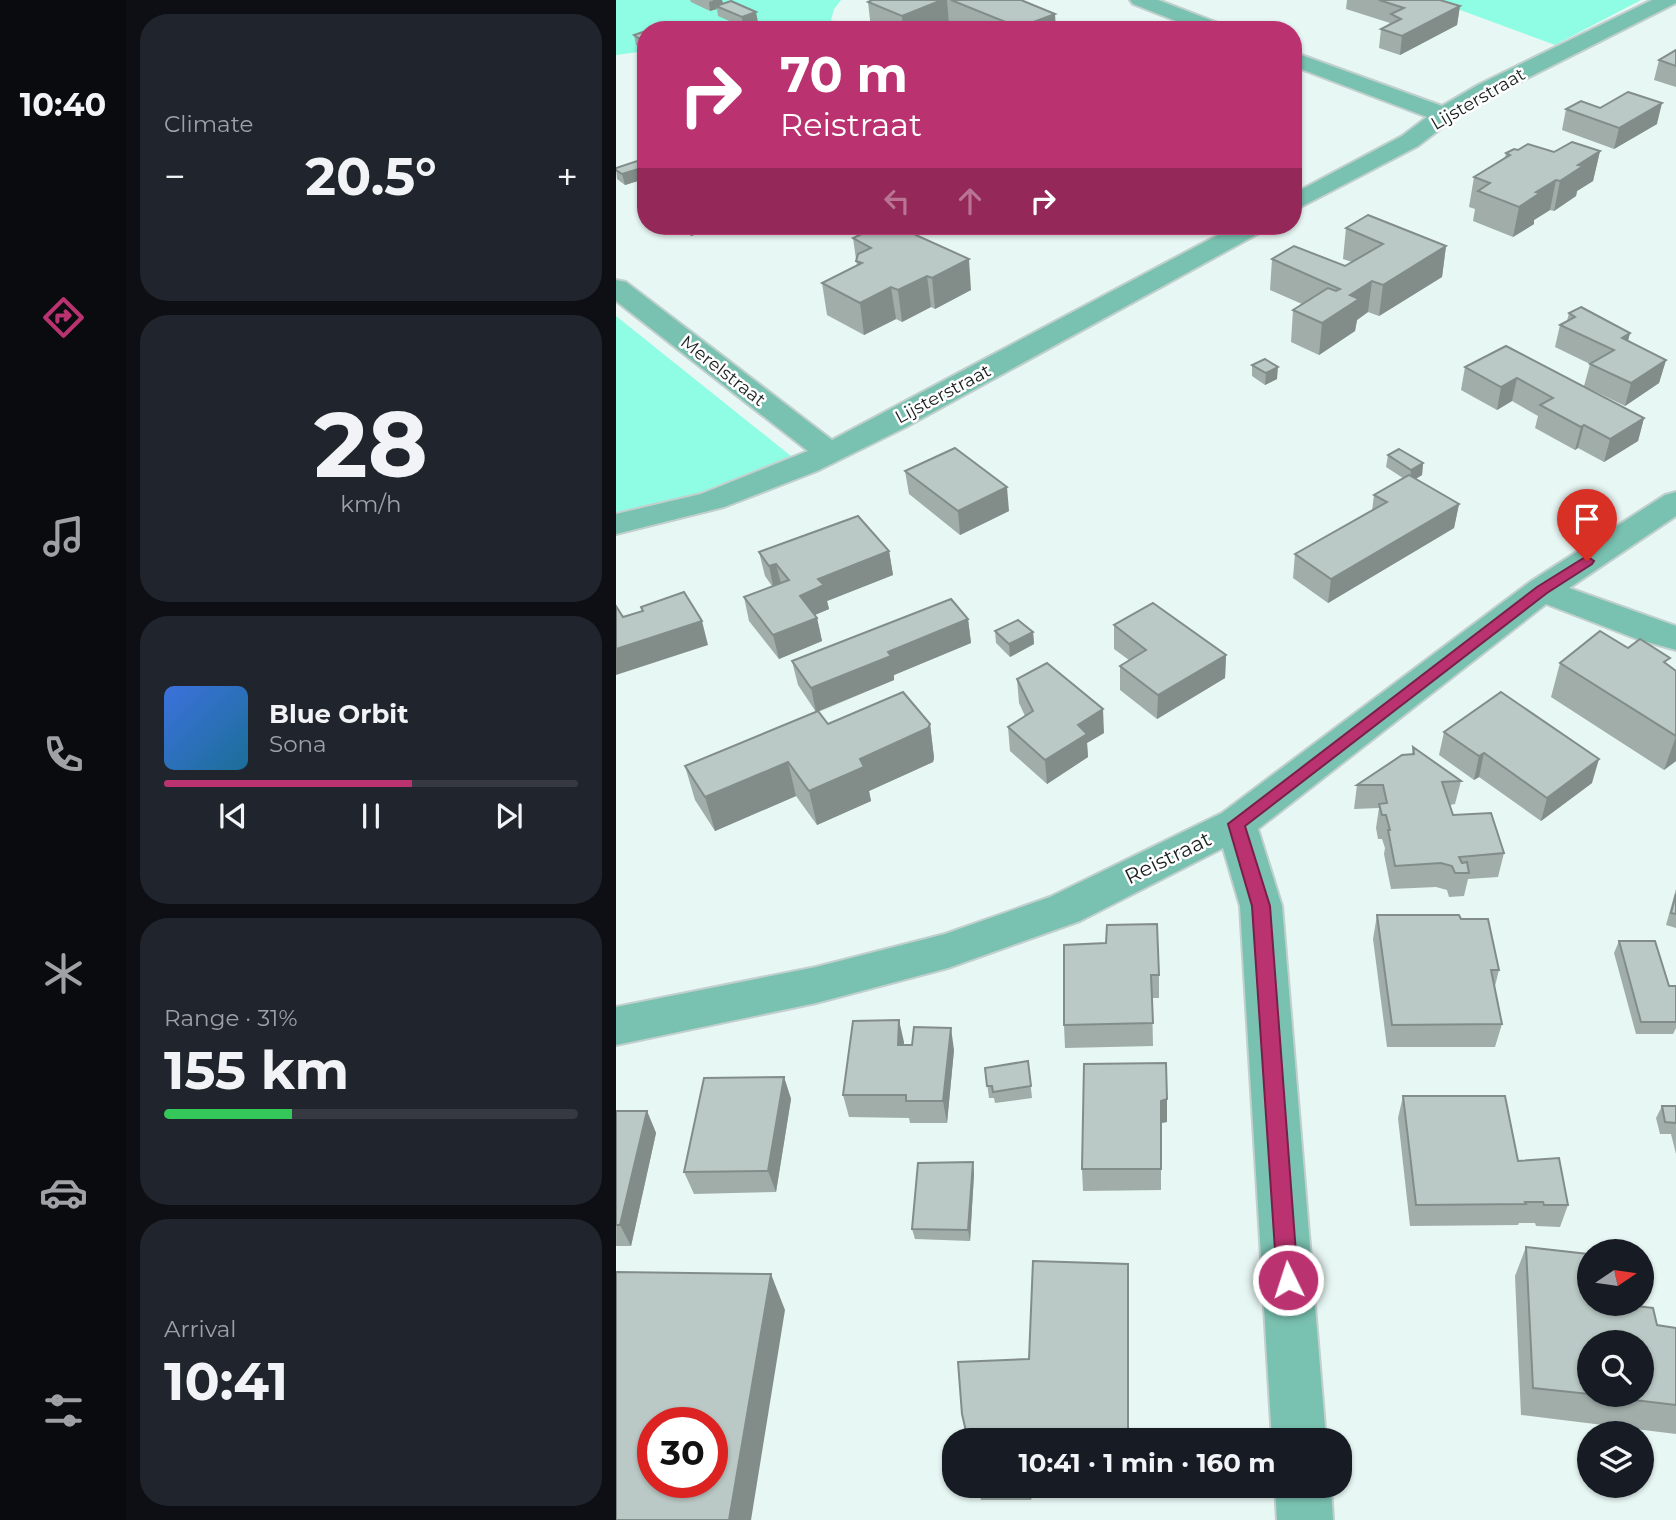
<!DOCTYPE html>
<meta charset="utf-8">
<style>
:root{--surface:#171b24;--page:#20242c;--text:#f1f3f6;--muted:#9ea1a6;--line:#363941;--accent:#ba3270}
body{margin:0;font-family:Montserrat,sans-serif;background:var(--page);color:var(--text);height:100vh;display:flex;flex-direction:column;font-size:26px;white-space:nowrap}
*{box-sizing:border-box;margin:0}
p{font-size:23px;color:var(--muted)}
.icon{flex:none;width:38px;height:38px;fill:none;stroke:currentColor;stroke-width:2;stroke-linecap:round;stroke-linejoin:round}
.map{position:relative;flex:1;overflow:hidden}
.panel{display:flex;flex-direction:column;gap:14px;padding:14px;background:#0d0f14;width:490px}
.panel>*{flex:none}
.guide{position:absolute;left:21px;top:21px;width:665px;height:214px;border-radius:28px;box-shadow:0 2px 5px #0004;background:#ba3270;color:#fff;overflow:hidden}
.needle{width:46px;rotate:77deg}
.fabs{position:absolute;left:961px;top:1239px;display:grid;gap:14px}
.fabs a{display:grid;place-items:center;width:77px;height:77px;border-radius:50%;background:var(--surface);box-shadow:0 2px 5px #0004;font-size:35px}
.speed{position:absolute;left:21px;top:1407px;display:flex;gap:14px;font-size:35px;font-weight:700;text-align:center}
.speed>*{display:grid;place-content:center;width:91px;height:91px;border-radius:50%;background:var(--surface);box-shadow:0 2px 5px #0004;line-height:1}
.speed .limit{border:10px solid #d22;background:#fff;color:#111}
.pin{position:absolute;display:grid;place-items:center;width:60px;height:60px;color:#fff;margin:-72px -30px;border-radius:50% 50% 50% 0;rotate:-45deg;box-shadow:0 0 7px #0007}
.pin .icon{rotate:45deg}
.me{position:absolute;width:77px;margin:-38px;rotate:356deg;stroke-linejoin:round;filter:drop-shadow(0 0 5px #0008)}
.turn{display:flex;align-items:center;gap:24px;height:147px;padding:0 28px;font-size:32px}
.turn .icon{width:91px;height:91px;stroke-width:2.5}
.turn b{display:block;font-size:49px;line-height:60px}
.lanes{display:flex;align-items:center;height:66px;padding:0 28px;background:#0003;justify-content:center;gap:35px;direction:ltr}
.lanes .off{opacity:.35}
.big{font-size:52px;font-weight:700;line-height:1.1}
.panel .widget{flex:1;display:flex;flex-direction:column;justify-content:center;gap:10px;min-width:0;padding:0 24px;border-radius:28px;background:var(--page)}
.panel .dial{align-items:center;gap:0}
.dial b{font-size:91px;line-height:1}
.song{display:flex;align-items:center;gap:21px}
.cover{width:84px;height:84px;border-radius:10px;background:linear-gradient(135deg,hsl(220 70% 55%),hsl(200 70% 35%))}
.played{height:7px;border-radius:4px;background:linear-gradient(90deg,var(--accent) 60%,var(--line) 60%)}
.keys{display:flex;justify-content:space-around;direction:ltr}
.heat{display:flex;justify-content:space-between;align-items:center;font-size:38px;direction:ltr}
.charge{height:10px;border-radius:5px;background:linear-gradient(90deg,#34c759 31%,var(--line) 0)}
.trip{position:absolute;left:326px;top:1428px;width:410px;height:70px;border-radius:28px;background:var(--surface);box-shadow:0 2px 5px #0004;font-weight:700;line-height:70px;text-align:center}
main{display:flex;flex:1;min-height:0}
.menu{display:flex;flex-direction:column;width:126px;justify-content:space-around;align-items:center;background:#090b0e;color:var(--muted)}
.menu .icon{width:49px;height:49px}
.menu .current{color:var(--accent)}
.menu b{font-size:32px;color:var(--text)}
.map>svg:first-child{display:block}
.green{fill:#8ffde4}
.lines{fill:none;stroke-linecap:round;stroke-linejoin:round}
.street-casing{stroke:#c2d0cd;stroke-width:4}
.street{fill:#79c1b0;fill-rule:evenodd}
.wall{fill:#a0ada9}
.shaded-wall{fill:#828d8a}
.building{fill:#bac9c5;stroke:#828d8a;stroke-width:2;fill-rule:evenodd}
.route{fill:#ba3270;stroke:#792049;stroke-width:2}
.labels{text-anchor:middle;stroke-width:5;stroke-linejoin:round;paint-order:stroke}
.far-street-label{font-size:18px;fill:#1a201f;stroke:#fff}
.street-label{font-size:21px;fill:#1a201f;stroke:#fff}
</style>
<main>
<nav class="menu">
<b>10:40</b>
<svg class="icon current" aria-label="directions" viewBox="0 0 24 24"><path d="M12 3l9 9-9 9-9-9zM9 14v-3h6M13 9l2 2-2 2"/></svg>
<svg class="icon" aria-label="music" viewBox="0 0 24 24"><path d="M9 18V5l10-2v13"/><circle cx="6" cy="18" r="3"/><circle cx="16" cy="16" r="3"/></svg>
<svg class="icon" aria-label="phone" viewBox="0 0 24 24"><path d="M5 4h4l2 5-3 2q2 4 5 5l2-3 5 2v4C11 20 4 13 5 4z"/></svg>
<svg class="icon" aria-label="climate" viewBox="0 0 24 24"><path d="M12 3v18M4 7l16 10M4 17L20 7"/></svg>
<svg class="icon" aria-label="car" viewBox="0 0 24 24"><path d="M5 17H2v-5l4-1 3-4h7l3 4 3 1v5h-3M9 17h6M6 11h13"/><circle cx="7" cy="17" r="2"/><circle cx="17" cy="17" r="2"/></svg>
<svg class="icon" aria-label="filters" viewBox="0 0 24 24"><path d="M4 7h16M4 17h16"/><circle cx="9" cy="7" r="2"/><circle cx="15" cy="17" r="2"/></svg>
</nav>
<section class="panel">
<div class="widget"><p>Climate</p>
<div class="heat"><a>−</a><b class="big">20.5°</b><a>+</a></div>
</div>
<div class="widget dial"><b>28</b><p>km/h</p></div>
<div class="widget">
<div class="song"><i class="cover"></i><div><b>Blue Orbit</b><p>Sona</p></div></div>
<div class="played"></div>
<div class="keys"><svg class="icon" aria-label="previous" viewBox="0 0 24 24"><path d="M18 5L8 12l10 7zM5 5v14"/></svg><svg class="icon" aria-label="pause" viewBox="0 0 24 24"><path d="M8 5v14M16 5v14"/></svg><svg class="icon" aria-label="next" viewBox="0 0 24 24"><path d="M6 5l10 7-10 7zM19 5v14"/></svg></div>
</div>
<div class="widget"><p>Range · 31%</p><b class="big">155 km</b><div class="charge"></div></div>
<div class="widget"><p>Arrival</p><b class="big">10:41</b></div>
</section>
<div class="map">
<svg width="1060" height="1520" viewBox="0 0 1060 1520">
<rect width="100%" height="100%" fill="#e7f7f3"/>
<!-- green -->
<g class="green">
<path d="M0 0H225L218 9 215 20 223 23 241 22 243 29 30 30V51L0 55Z"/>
<path d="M817 0H1025L939 45Z"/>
<path d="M0 316 175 456 66 500 0 514Z"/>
</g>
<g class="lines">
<defs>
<g id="street">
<path d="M514 0H542L610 26 613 30H583L517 4Z"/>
<path d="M1036 0H1060V3L878 95 836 120 802 146 677 211V194L786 136 811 117 677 66V52L826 106 862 85Z"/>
<path d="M619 226H651L647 231 290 427 201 471 108 507 0 534V514L85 494 192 451 0 301V280L10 282 216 440Z"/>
<path d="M1060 492V516L953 588 1060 626V650L1021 639 930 604 642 829 666 906 710 1440H656L624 906 607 848 464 921 332 968 200 1003 0 1045V1007L200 967 329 934 434 897 606 813 914 582 1049 495Z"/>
<path d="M659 1486H715L717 1520H661Z"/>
</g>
</defs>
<!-- street casing -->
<use href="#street" class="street-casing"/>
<!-- street -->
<use href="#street" class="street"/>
</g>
<!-- wall -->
<g class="wall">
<path d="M74 0H106L107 4 142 22 127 27 102 16 101 9 94 11 75 2Z"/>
<path d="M256 0H405L440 30H344L333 25 322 30H258L255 29 252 2Z"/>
<path d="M731 0H824L844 6 841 25 784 55 763 48 765 29 774 23 730 9Z"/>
<path d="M30 31V48L27 49 20 45 18 35Z"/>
<path d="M1060 50V87L1038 80 1043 60Z"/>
<path d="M984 108 1041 124 998 149 946 130 950 109Z"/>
<path d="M902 150 938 152 984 151 977 181 961 191 960 196 938 211 934 210 918 220V224L897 237 857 221 859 209 853 207 858 177 889 157 890 153Z"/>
<path d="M0 168H30V199L25 180 9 185 1 179Z"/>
<path d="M64 226H105V227L75 236 64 228Z"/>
<path d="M730 228 830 246 826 277 763 316 752 312 741 320 739 331 703 355 675 342 677 310 686 304 654 290 656 259 729 266 736 262 727 259Z"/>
<path d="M237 238 355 290 319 309 315 307 286 322 280 319 248 335 211 315 206 283 241 266Z"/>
<path d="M953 313 1014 333 1012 341 1050 360 1043 383 1009 406 968 386 974 364 939 347 944 325 951 321Z"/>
<path d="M890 346 1028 418 1022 441 988 462 962 448 959 450 919 428 922 416 896 401 881 410 845 390 849 367Z"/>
<path d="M636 365 661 379 649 385 636 376Z"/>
<path d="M772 455 807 463 806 475 800 479 843 504 838 528 712 603 677 578 679 554 756 511 758 495 787 478 770 467Z"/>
<path d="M289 471 393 511 344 535 293 494Z"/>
<path d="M273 551 277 575 211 601 213 609 199 615 201 618 206 641 163 659 133 621 128 597 156 586 149 576 143 552Z"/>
<path d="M352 619 355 643 278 675V680L202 712 212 724H314L318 758 317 762 253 791 255 801 201 825 180 796 99 831 79 800 69 766 200 712 182 685 176 661Z"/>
<path d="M498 625 610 655 609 678 541 719 504 690V666L513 660 498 649Z"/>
<path d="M379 631 417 632 418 644 394 657 380 643Z"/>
<path d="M1012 648 1052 665 1060 671V761L1048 770 935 697 944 663Z"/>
<path d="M401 679 488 733 471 743 472 757 431 784 394 751 392 727 409 716 403 703Z"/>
<path d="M828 732 976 783 925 821 863 777 858 780 823 755Z"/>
<path d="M797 747 845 781 839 804 834 805 837 815 888 853 882 877 852 879 848 896 833 897 831 890 820 887 775 889 768 854 769 848 766 839H762L760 828 763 808 738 809 741 785 796 754Z"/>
<path d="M1060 889V928L1050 925Z"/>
<path d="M761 915 845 919 883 970 879 986 886 1024 879 1047H771L757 939Z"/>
<path d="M1003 941 1053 986H1060V1028L1057 1034H1020L998 953Z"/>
<path d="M490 943 543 975V998H536L537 1046 449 1048 448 1025Z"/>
<path d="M283 1020 287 1045 338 1050 331 1123H294L293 1118 233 1117 227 1095Z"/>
<path d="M412 1061 416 1098 379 1103 378 1098H373L369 1068Z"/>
<path d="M168 1077 175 1099 160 1192 78 1194 68 1172Z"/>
<path d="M787 1096 902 1161 952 1205 944 1227 920 1226 919 1223H903L902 1225 794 1226 782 1118Z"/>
<path d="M551 1099V1122L545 1123V1190L467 1191 466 1169Z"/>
<path d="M1046 1106H1060V1154L1055 1134H1044L1040 1118Z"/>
<path d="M0 1111H31L40 1133 15 1246H0Z"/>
<path d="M357 1162 358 1174 354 1241 299 1239 296 1229Z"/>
<path d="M910 1247 973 1304 1041 1325 1060 1328V1434L905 1415 899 1276Z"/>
<path d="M361 1486H492L417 1487 415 1500H365Z"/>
</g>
<!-- shaded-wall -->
<g class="shaded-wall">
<path d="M98 0H106L108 7 100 6 101 9 94 11 93 2Z"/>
<path d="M326 0H331L333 25 322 30H287L286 16Z"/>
<path d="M844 6 841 25 784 55 786 36Z"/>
<path d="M140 12 142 22 127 27 126 17Z"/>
<path d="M439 14 440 30H420V21Z"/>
<path d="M30 37V48L27 49 24 39Z"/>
<path d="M683 80 681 108 678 110 677 115V83Z"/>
<path d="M1046 103 1041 124 998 149 1003 128Z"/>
<path d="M984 151 977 181 961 191 960 196 938 211 944 181 962 165Z"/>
<path d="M29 167 30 178H24L25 180 9 185 6 174Z"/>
<path d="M940 180 934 210 918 220V224L897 237 903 207 920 192Z"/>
<path d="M73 226H105V227L75 236Z"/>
<path d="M397 226H406L397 230Z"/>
<path d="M830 246 826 277 763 316 767 285Z"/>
<path d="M353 259 355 290 319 309 316 278Z"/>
<path d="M311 276 315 307 286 322 282 290Z"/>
<path d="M756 281 752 312 741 320 739 331 703 355 706 323 734 295Z"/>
<path d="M275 287 280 319 248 335 244 303Z"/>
<path d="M1014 333 1008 355 1006 338Z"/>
<path d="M1050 360 1043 383 1009 406 1015 383Z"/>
<path d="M662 367 661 379 649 385 650 373Z"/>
<path d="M901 378 896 401 881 410 885 387Z"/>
<path d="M1028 418 1022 441 988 462 994 439Z"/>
<path d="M968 425 962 448 959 450 965 427Z"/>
<path d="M807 463 806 475 794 482 795 470Z"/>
<path d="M391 487 393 511 344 535 342 511Z"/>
<path d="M843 504 838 528 712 603 715 579Z"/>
<path d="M273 551 277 575 211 601 213 609 189 619 184 596 202 579Z"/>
<path d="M160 564 166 587 158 590 153 566Z"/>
<path d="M201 618 206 641 163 659 157 635Z"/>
<path d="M352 619 355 643 278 675V680L200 712 195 688 272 652Z"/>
<path d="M86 621 92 645 0 675V649Z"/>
<path d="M417 632 418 644 394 657 393 644Z"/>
<path d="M610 655 609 678 541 719 542 695Z"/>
<path d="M487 709 488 733 471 743 472 757 431 784 429 760 462 725Z"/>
<path d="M314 724 318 758 317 762 253 791 255 801 201 825 193 791 244 759Z"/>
<path d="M1060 736V761L1048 770Z"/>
<path d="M868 753 863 777 858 780 863 756Z"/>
<path d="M983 759 976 783 925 821 931 798Z"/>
<path d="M172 762 180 796 99 831 89 797Z"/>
<path d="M283 1020 288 1042 287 1068 282 1045Z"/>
<path d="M335 1028 338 1050 331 1123 327 1101Z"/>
<path d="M168 1077 175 1099 160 1192 152 1171Z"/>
<path d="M551 1099V1122L545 1123V1101Z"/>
<path d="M31 1111 40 1133 15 1246 4 1225Z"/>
<path d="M357 1162 358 1174 354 1241 352 1230Z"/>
<path d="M155 1274 169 1310 135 1520H113Z"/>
<path d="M413 1486H417L415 1500Z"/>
</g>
<!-- building -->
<g class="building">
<path d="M256 0H326L286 16 252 2Z"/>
<path d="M335 0H405L439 14 420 21 438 28 434 30H383L397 25Z"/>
<path d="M763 0H824L844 6 786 36 765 29 785 19 775 14 788 8Z"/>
<path d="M115 1 140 12 126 17 100 6Z"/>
<path d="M46 26 52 30H35Z"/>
<path d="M30 31V37L24 39 18 35Z"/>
<path d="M1060 50V66L1043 60Z"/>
<path d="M677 78 683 80 677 83Z"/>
<path d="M1012 92 1046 103 1003 128 950 109 965 101 984 108Z"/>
<path d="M956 142 984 151 962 165 967 166 944 181 940 180 920 192 924 193 903 207 862 191 874 183 858 177 894 155 890 153 898 149 902 150 912 144 938 152Z"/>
<path d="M21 161 29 167 6 174 0 170V168Z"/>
<path d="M752 215 830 246 767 285 756 281 734 295 743 299 706 323 677 310 712 288 720 291 724 289 656 259 678 246 729 266 767 244 730 228Z"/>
<path d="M263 226H280L353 259 316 278 311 276 282 290 275 287 244 303 206 283 246 263 240 261 242 254 255 248 237 238Z"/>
<path d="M965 307 1014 333 1006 338 1050 360 1015 383 974 364 998 350 944 325 959 317 953 313Z"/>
<path d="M890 346 1028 418 994 439 968 425 965 427 924 405 937 398 901 378 885 387 849 367Z"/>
<path d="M649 359 662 367 650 373 636 365Z"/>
<path d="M339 448 391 487 342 511 289 471Z"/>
<path d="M783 449 807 463 795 470 772 455Z"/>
<path d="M793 475 843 504 715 579 679 554 771 502 758 495Z"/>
<path d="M242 516 273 551 202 579 208 585 184 596 201 618 157 635 128 597 173 580 160 564 153 566 143 552Z"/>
<path d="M68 592 86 621 0 649V606L7 617 27 611 25 607Z"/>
<path d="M335 599 352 619 272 652 275 656 195 688 176 661Z"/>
<path d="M537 603 610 655 542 695 504 666 530 650 498 625Z"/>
<path d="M402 620 417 632 393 644 379 631Z"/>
<path d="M984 631 1012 648 1024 639 1054 658 1048 662 1060 671V736L944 663Z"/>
<path d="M431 663 487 709 462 725 471 734 429 760 392 727 417 711 401 679Z"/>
<path d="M287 692 314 724 312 728 244 759 248 767 193 791 172 762 89 797 69 766 202 711 212 724Z"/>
<path d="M885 692 983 759 931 798 868 753 863 756 828 732Z"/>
<path d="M797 747 845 781 826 782 837 815 875 813 888 853 843 857 846 863 851 862 853 873H839L836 866 825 863 779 866 772 830H774L770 815H766L763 804 771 803 767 785H741L786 755 798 754Z"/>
<path d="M1060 894V914L1055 913Z"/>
<path d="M761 915H843L845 919H872L883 970H875L886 1024 776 1025Z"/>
<path d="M541 924 543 975H535L537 1023 448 1025V945L490 943 491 925Z"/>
<path d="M1003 941H1039L1053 986H1060V1022H1025Z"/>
<path d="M283 1020 282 1045H296L298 1027 335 1028 327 1101H290V1095H227L237 1021Z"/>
<path d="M412 1061 415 1086 377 1092 376 1086H371L369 1068Z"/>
<path d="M550 1063 551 1099 545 1101V1169H466L468 1064Z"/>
<path d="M168 1077 152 1171 68 1172 88 1078Z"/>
<path d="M787 1096H889L902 1161 943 1158 952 1205H928L927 1202H909L910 1204 800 1205Z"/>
<path d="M1046 1106H1060V1123L1049 1122Z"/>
<path d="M0 1111H31L4 1225H0Z"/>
<path d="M357 1162 352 1230 296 1229 302 1163Z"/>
<path d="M910 1247 972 1254 973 1267V1304H1003L1037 1308 1041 1325 1060 1328V1405L976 1395H1026V1342H973V1394L917 1388Z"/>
<path d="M417 1261 512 1264V1440H352L346 1414 342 1362 413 1359Z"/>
<path d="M0 1272 155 1274 113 1520H0ZM37 1423H96V1482H37Z"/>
</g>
<!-- route -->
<path class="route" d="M971 556 978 561 976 564 931 593 629 826 654 906 682 1280 679 1287 672 1290 664 1287 661 1280 636 906 612 824 921 587Z"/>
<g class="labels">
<!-- far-street labels -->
<g class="far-street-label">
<text transform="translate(862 99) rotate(-30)" y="6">Lijsterstraat</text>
<text transform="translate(107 371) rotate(38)" y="6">Merelstraat</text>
<text transform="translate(327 394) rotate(-28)" y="6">Lijsterstraat</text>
</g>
<!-- street labels -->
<g class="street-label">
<text transform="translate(552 858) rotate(-26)" y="7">Reistraat</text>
</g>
</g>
</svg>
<div class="fabs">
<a><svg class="needle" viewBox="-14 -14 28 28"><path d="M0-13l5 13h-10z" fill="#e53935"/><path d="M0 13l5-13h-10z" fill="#9ea1a6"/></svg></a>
<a><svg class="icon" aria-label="search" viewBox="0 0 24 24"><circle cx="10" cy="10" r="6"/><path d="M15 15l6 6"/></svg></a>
<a><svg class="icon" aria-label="layers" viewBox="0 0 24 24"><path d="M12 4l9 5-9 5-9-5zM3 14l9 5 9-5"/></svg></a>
</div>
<div class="speed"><div class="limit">30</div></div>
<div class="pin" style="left:971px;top:561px;background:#d93025"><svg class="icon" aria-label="arrive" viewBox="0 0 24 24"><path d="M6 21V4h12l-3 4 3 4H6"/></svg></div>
<svg class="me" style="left:672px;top:1280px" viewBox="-20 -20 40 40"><circle r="17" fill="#ba3270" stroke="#fff" stroke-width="3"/><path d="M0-11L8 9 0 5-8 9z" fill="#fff"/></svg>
<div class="trip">10:41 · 1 min · 160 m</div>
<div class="guide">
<div class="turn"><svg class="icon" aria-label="right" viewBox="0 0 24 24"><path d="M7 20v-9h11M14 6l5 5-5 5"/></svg><div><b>70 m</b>Reistraat</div></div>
<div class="lanes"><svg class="icon off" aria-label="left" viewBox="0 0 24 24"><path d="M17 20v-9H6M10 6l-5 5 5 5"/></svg><svg class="icon off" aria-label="ahead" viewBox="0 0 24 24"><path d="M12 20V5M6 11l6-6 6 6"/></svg><svg class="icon" aria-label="right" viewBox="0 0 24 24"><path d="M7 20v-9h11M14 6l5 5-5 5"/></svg></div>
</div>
</div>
</main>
